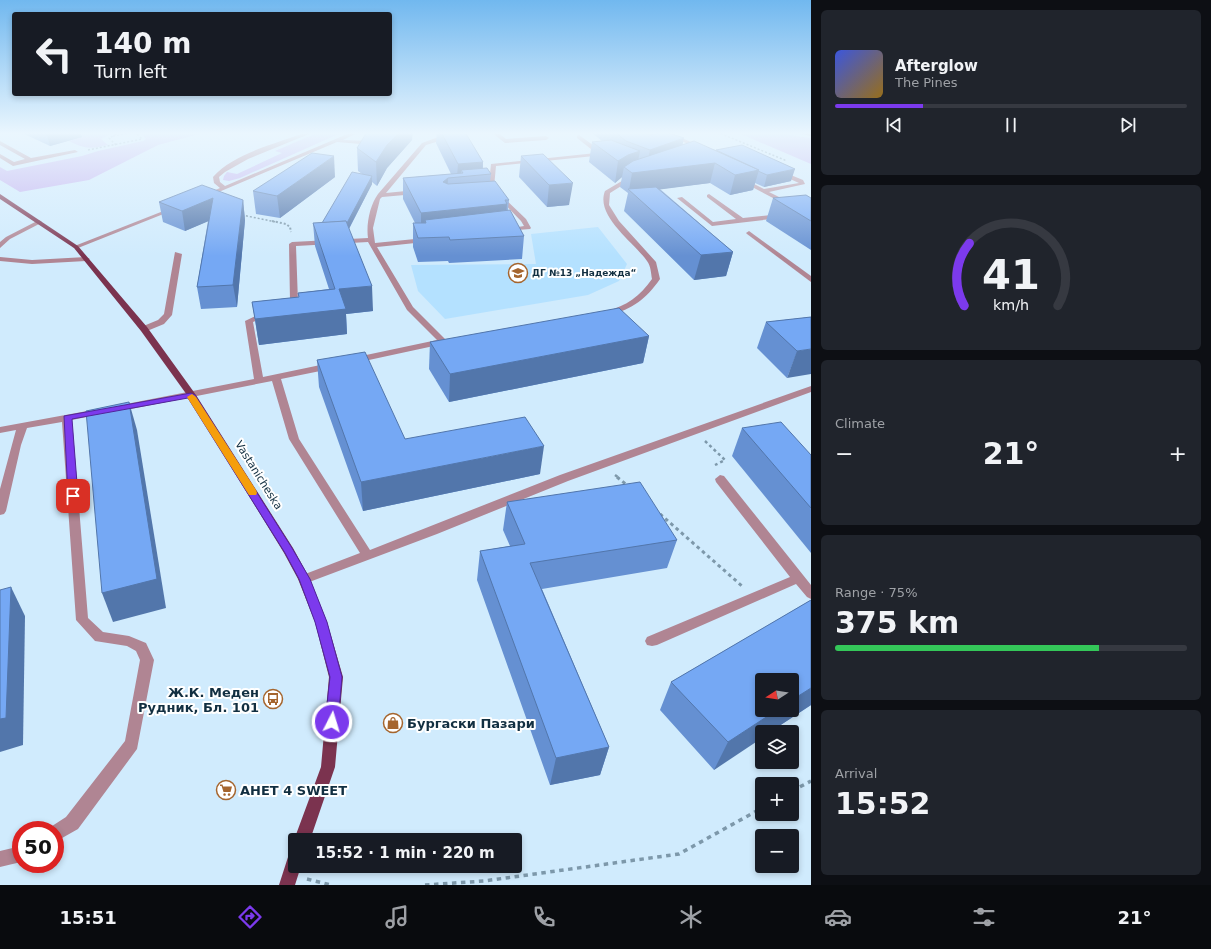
<!DOCTYPE html>
<meta charset="utf-8">
<style>
:root{--surface:#171b24;--page:#20242c;--text:#f1f3f6;--muted:#9ea1a6;--line:#363941;--accent:#7c3aed}
body{margin:0;font-family:"DejaVu Sans",sans-serif;background:var(--page);color:var(--text);height:100vh;display:flex;flex-direction:column;font-size:15px;white-space:nowrap}
*{box-sizing:border-box;margin:0}
p{font-size:13px;color:var(--muted)}
.icon{flex:none;width:22px;height:22px;fill:none;stroke:currentColor;stroke-width:2;stroke-linecap:round;stroke-linejoin:round}
.map{position:relative;flex:1;overflow:hidden}
.details{display:flex;flex-direction:column;gap:10px;padding:10px;background:#0d0f14;width:400px}
.details>*{flex:none}
.hud{position:absolute;left:12px;top:12px;width:380px;height:84px;border-radius:4px;box-shadow:0 2px 6px #0003;background:#171b24;color:var(--text);overflow:hidden}
.needle{width:26px;rotate:258deg}
.controls{position:absolute;left:755px;top:673px;display:grid;gap:8px}
.controls a{display:grid;place-items:center;width:44px;height:44px;border-radius:4px;background:var(--surface);box-shadow:0 2px 6px #0003;font-size:20px}
.speed{position:absolute;left:12px;top:821px;display:flex;gap:8px;font-size:20px;font-weight:700;text-align:center}
.speed>*{display:grid;place-content:center;width:52px;height:52px;border-radius:50%;background:var(--surface);box-shadow:0 2px 6px #0003;line-height:1}
.speed .limit{border:6px solid #d22;background:#fff;color:#111}
.pin{position:absolute;display:grid;place-items:center;width:34px;height:34px;color:#fff;margin:-17px;border-radius:8px;box-shadow:0 2px 6px #0006}
.me{position:absolute;width:44px;margin:-22px;rotate:5deg;stroke-linejoin:round;filter:drop-shadow(0 0 3px #0008)}
.turn{display:flex;align-items:center;gap:14px;height:84px;padding:0 16px;font-size:18px}
.turn .icon{width:52px;height:52px;stroke-width:2.5}
.turn b{display:block;font-size:28px;line-height:34px}
.big{font-size:30px;font-weight:600;line-height:1.1}
.details .widget{flex:1;display:flex;flex-direction:column;justify-content:center;gap:6px;min-width:0;padding:0 14px;border-radius:6px;background:var(--page)}
.details .dial{align-items:center;gap:0}
.dial svg{height:104px;overflow:visible;fill:none;stroke:var(--line);stroke-width:7;stroke-linecap:round;text-anchor:middle}
.dial text{fill:var(--text);stroke:none}
.song{display:flex;align-items:center;gap:12px}
.cover{width:48px;height:48px;border-radius:6px;background:linear-gradient(135deg,hsl(230 70% 55%),hsl(40 70% 35%))}
.played{height:4px;border-radius:2px;background:linear-gradient(90deg,var(--accent) 25%,var(--line) 25%)}
.keys{display:flex;justify-content:space-around;direction:ltr}
.heat{display:flex;justify-content:space-between;align-items:center;font-size:22px;direction:ltr}
.charge{height:6px;border-radius:3px;background:linear-gradient(90deg,#34c759 75%,var(--line) 0)}
.trip{position:absolute;left:288px;top:833px;width:234px;height:40px;border-radius:4px;background:var(--surface);box-shadow:0 2px 6px #0003;font-weight:600;line-height:40px;text-align:center}
.menu{display:flex;height:64px;justify-content:space-around;align-items:center;background:#090b0e;color:var(--muted)}
.menu .icon{width:28px;height:28px}
.menu .active{color:var(--accent)}
.menu b{font-size:18px;color:var(--text)}
main{display:flex;flex:1;min-height:0}
.map>svg:first-child{display:block}
.built{fill:#b4e1ff}
.green{fill:#c2aeef}
.lines{fill:none;stroke-linecap:round;stroke-linejoin:round}
.path-far4{stroke:#7d98aa;stroke-width:1.5;stroke-dasharray:2 2;stroke-linecap:butt}
.path-far3{stroke:#7d98aa;stroke-width:2;stroke-dasharray:2 2;stroke-linecap:butt}
.path-far2{stroke:#7d98aa;stroke-width:2.5;stroke-dasharray:3 3;stroke-linecap:butt}
.path-far1{stroke:#7d98aa;stroke-width:3;stroke-dasharray:3.5 3.5;stroke-linecap:butt}
.path{stroke:#7d98aa;stroke-width:3.5;stroke-dasharray:4.5 4.5;stroke-linecap:butt}
.minor{fill:#b08593;fill-rule:evenodd}
.major{fill:#7b334f;fill-rule:evenodd}
.wall{fill:#6590d2}
.shaded-wall{fill:#5276ab}
.building{fill:#75a8f4;stroke:#5276ab}
.route{fill:#7c3aed;stroke:#51269a}
.slow{fill:#f59e0b}
.labels{text-anchor:middle;stroke-width:4;stroke-linejoin:round;paint-order:stroke}
.far-poi-label{font-size:9px;font-weight:bold;fill:#122f41;stroke:#fff;text-anchor:start}
.street-label{font-size:11px;fill:#122f41;stroke:#fff}
.near-poi-label{font-size:13px;font-weight:bold;fill:#122f41;stroke:#fff;text-anchor:start}
</style>
<main>
<div class="map">
<svg width="811" height="885" viewBox="0 0 811 885">
<rect width="100%" height="100%" fill="#d0ebfd"/>
<!-- built -->
<path class="built" d="M598 227 627 264 619 281 588 295 445 319 418 291 411 265 536 264 531 234Z"/>
<!-- green -->
<g class="green">
<path d="M70 132H114L101 139 108 145C90 149 85 149 69 141L81 137Z"/>
<path d="M146 132 203 133 158 145 89 180 20 192 0 180V167L7 171 82 156 98 151 143 141 146 139 143 135Z"/>
<path d="M319 132H343L240 178 229 181 223 180 224 176 227 172 237 174 282 153 275 151Z"/>
<path d="M736 132H779L790 135 811 138V164Z"/>
</g>
<g class="lines">
<!-- path-far4 -->
<g class="path-far4">
<path d="M717 132 787 161"/>
<path d="M113 136 135 132"/>
<path d="M116 145 109 138 120 132"/>
<path d="M88 150 142 139 135 132"/>
<path d="M242 215 276 222"/>
</g>
<!-- path-far3 -->
<path class="path-far3" d="M272 221 286 224 290 227 291 232"/>
<!-- path-far2 -->
<g class="path-far2">
<path d="M705 441 725 460 715 465"/>
<path d="M615 475 619 478"/>
</g>
<!-- path-far1 -->
<g class="path-far1">
<path d="M617 477 628 486"/>
<path d="M660 514 742 586"/>
</g>
<!-- path -->
<g class="path">
<path d="M792 791 811 781"/>
<path d="M307 879 331 885"/>
<path d="M425 885 484 881 679 854 762 808"/>
</g>
<!-- minor -->
<g class="minor">
<path d="M307 132H314L248 159 225 172 219 177 220 182 225 186 352 132H359L343 140 373 141 376 143 373 145 337 142 207 197 202 196 220 188 214 183 213 177C234 153 278 143 307 132Z"/>
<path d="M459 132H469L426 145 386 193 416 190 419 192 416 194 382 197 380 199 373 228 375 243 425 238 428 240 425 242 377 247 413 307 447 341 443 344 355 363 352 362 351 360 352 358 437 340 407 310 368 242 296 246 298 302 290 307H284V303L290 301 289 244 292 242 368 238C366 224 370 205 378 194L422 143 441 136Z"/>
<path d="M491 132H497L506 139 546 136 549 138 546 140 505 143Z"/>
<path d="M662 132H669L704 148 699 149Z"/>
<path d="M791 132H811V136Z"/>
<path d="M579 135 604 153V155L496 166 494 187 484 188 481 186 489 184 491 164 596 153 577 138V136Z"/>
<path d="M0 141 31 158 75 150 78 152 13 166 0 158V154L14 162 25 159 0 145Z"/>
<path d="M781 171 803 180 805 184 769 192 811 213V218L739 180 744 179 764 189 799 183 779 174V172Z"/>
<path d="M632 175 635 177 634 178 610 193 609 205 619 221 656 262 660 279C646 299 633 309 609 315L605 313 606 311C627 306 640 296 652 279 651 274 651 266 647 261 634 242 595 216 605 191Z"/>
<path d="M499 193 526 219 531 228 530 229 506 231V229L524 226 521 221 497 196V194Z"/>
<path d="M709 194 743 218 780 214 783 216 780 218 712 226 677 198 682 197 713 222 736 219 707 197V195Z"/>
<path d="M171 208 176 209 78 248 72 247Z"/>
<path d="M39 220 42 222 41 223 10 239 0 248V242L6 237Z"/>
<path d="M749 231 811 276V282L747 234 746 233Z"/>
<path d="M175 252 182 254 172 315 164 324 147 331H141V327L158 320 164 314Z"/>
<path d="M0 257 32 260 86 257 90 259 86 261 32 264 0 261Z"/>
<path d="M264 312H270L271 314 253 322 263 377 330 363 334 366 330 369 281 379 299 439 370 550 560 475 811 386V392L568 481 437 534 304 584 300 582 298 579 300 576 360 553 289 439 272 381 116 412 111 409 116 406 254 379 245 321Z"/>
<path d="M98 409 101 410 103 412 101 414 72 420 88 618 103 632 129 636 146 643 154 660 137 749 78 829 55 842V830H49V828L66 817 125 741 140 660 136 651 127 646 95 641 76 620 62 422 27 428 21 445 6 511 4 514 0 515V489L16 430 0 433V427Z"/>
<path d="M720 475 724 476 811 585V599L807 597 796 584 657 645 652 646 647 645 645 641 647 637 790 577 716 482 715 479Z"/>
<path d="M21 846V862L0 867V851Z"/>
</g>
<!-- major -->
<g class="major">
<path d="M0 194 78 246 147 327 196 395 293 548 310 579 327 622 343 677 335 767 310 840H295V843L294 840 321 767 329 677 315 622 298 579 284 553 187 395 141 331 74 248 0 199Z"/>
<path d="M295 852V866H301L295 885H279L289 854Z"/>
</g>
</g>
<!-- wall -->
<g class="wall">
<path d="M20 132H80L82 137 50 146Z"/>
<path d="M437 132H465L483 162V169L491 174 490 182 509 200 508 210 524 236 522 259 449 263 448 261 418 262 413 247V223H415L403 199V178L451 174 436 143Z"/>
<path d="M591 132H646L650 135 683 144 716 150 791 181 764 187 755 183 753 190 730 195 710 183 660 189 733 252 726 276 694 280 624 211 628 193 620 187 622 177 615 183 589 162 592 142 602 141Z"/>
<path d="M412 140 387 168 377 186 372 182V184L349 229 373 311 346 314 347 334 259 345 252 302 299 297 298 293 329 289 315 246 313 223H322L362 174 358 171 357 148Z"/>
<path d="M521 156 569 205 547 207 519 177Z"/>
<path d="M335 177 280 218 256 214 253 191Z"/>
<path d="M773 198H811V250L766 221Z"/>
<path d="M243 200 245 220 237 307 201 309 197 287 208 221 185 231 163 222 159 202Z"/>
<path d="M811 317 787 378 757 348 766 322Z"/>
<path d="M649 336 643 363 449 402 429 369 430 342Z"/>
<path d="M317 360 405 439 540 474 363 511 319 387Z"/>
<path d="M742 428 811 455V553L732 456Z"/>
<path d="M507 502 677 540 667 568 542 589 609 747 600 775 550 785 477 580 480 551 510 546 503 530Z"/>
<path d="M811 600V705L770 732H762L714 770 660 710 671 682Z"/>
</g>
<!-- shaded-wall -->
<g class="shaded-wall">
<path d="M46 132H80L82 137 50 146Z"/>
<path d="M400 132H413L412 140 387 168 377 186 376 162 387 145Z"/>
<path d="M684 138 680 156 646 168 650 150Z"/>
<path d="M640 151 636 172 624 167 622 177 615 183 618 161 628 155Z"/>
<path d="M334 156 335 177 280 218 277 196Z"/>
<path d="M483 162 482 175 461 170V177H457L458 164Z"/>
<path d="M715 163 710 183 633 193 629 190 632 173Z"/>
<path d="M795 169 791 181 764 187 767 175Z"/>
<path d="M759 170 753 190 730 195 735 175Z"/>
<path d="M372 176V184L344 238V229Z"/>
<path d="M448 178 447 200 443 182Z"/>
<path d="M573 183 569 205 547 207 549 185Z"/>
<path d="M213 198 216 218 185 231 182 211Z"/>
<path d="M243 200 245 220 237 307 233 285Z"/>
<path d="M507 204 505 227 426 223 425 220 424 236H421V213Z"/>
<path d="M733 252 726 276 694 280 701 255Z"/>
<path d="M372 286 373 311 346 314 347 334 259 345 255 319 339 289Z"/>
<path d="M649 336 643 363 449 402 450 374Z"/>
<path d="M811 349V374L787 378 797 351Z"/>
<path d="M129 402 137 430 166 608 113 622 102 593Z"/>
<path d="M544 446 540 474 363 511 361 482Z"/>
<path d="M11 587 25 616 23 745 0 752V719Z"/>
<path d="M811 688V705L770 732H762V738L714 770 728 742 777 710H792V700Z"/>
<path d="M609 747 600 775 550 785 556 758Z"/>
</g>
<!-- building -->
<g class="building">
<path d="M367 132H400L387 145 376 162 357 148Z"/>
<path d="M441 132H465L483 162 458 164Z"/>
<path d="M615 132H646L650 135 661 132H666L684 138 650 150 626 141Z"/>
<path d="M611 140 640 151 628 155 618 161 592 142Z"/>
<path d="M694 141 759 170 735 175 715 163 632 173 624 167 633 161Z"/>
<path d="M742 145 795 169 767 175 758 171 759 170 716 150Z"/>
<path d="M312 153 334 156 277 196 253 191Z"/>
<path d="M543 154 573 183 549 185 521 156Z"/>
<path d="M487 168 491 174 448 178 443 182 448 184 495 181 509 200H505L507 204 421 213 403 178 463 173 461 170Z"/>
<path d="M352 172 372 176 347 223 346 221 322 223Z"/>
<path d="M202 185 243 200 233 285 197 287 213 198 182 211 159 202Z"/>
<path d="M656 187 733 252 701 255 628 189Z"/>
<path d="M806 195 811 198V221L773 198Z"/>
<path d="M510 210 524 236 450 240 449 237 418 238 413 223H426L425 220Z"/>
<path d="M346 221 372 286 339 289 346 309 255 319 252 302 299 297 298 293 335 289 313 223Z"/>
<path d="M619 308 649 336 450 374 430 342Z"/>
<path d="M811 317V349L797 351 766 322Z"/>
<path d="M365 352 405 439 525 417 544 446 361 482 317 360Z"/>
<path d="M129 402 157 579 102 593 86 411Z"/>
<path d="M781 422 811 455V508L742 428Z"/>
<path d="M640 482 677 540 530 563 609 747 556 758 480 551 525 544 507 502Z"/>
<path d="M11 587 6 718 0 719V590Z"/>
<path d="M811 600V688L792 700V680H762V710H777L728 742 671 682Z"/>
</g>
<!-- sky -->
<linearGradient id="sky" x2="0" y2="1"><stop stop-color="#71b8ef"/><stop offset="0.52" stop-color="#eaf6fe"/><stop offset="1" stop-color="#eaf6fe" stop-opacity="0"/></linearGradient>
<rect width="811" height="256" fill="url(#sky)"/>
<!-- route -->
<path class="route" d="M191 393 195 395 292 548 310 579 327 622 342 677 338 722 336 726 332 728 327 726 325 722 330 677 315 622 299 579 285 553 188 398 72 419 78 496 73 499 68 496 64 416Z"/>
<!-- slow -->
<path class="slow" d="M192 394 196 397 256 490 257 493 256 495H249L187 397Z"/>
<!-- icons -->
<defs>
<symbol id="school-ring" viewBox="-11 -11 22 22"><circle r="9.5" fill="#fff" stroke="#a5652e" stroke-width="1.5"/><path d="M0-5L7-2L0 1L-7-2ZM-4 1L0 2.5L4 1V4Q0 6-4 4Z" fill="#a5652e"/></symbol>
<symbol id="bus-ring" viewBox="-11 -11 22 22"><circle r="9.5" fill="#fff" stroke="#a5652e" stroke-width="1.5"/><path d="M-5-6H5V4H4V6H2V4H-2V6H-4V4H-5ZM-3.5-4V0h7V-4ZM-3.5 1.2v1.5H-2V1.2ZM2 1.2v1.5H3.5V1.2Z" fill="#a5652e"/></symbol>
<symbol id="shop-ring" viewBox="-11 -11 22 22"><circle r="9.5" fill="#fff" stroke="#a5652e" stroke-width="1.5"/><path d="M-5-2.5h2.3a2.7 3.5 0 0 1 5.4 0H5L5.5 6h-11ZM-1.5-2.5h3a1.5 2.3 0 0 0-3 0Z" fill="#a5652e"/></symbol>
<symbol id="supermarket-ring" viewBox="-11 -11 22 22"><circle r="9.5" fill="#fff" stroke="#a5652e" stroke-width="1.5"/><path d="M-6-5.5h2.5l.6 2H6L4.5 2H-2.5L-4.4-4H-6ZM-1.5 3.2a1.3 1.3 0 1 0 .1 0ZM3 3.2a1.3 1.3 0 1 0 .1 0Z" fill="#a5652e"/></symbol>
</defs>
<g fill-rule="evenodd">
<use href="#school-ring" x="507" y="262" width="22" height="22"/>
<use href="#bus-ring" x="262" y="688" width="22" height="22"/>
<use href="#shop-ring" x="382" y="712" width="22" height="22"/>
<use href="#supermarket-ring" x="215" y="779" width="22" height="22"/>
</g>
<g class="labels">
<!-- far-poi labels -->
<g class="far-poi-label">
<text x="532" y="276">ДГ №13 „Надежда“</text>
</g>
<!-- street labels -->
<g class="street-label">
<text transform="translate(259 475) rotate(58)" y="4">Vastanicheska</text>
</g>
<!-- near-poi labels -->
<g class="near-poi-label">
<text x="259" y="697" text-anchor="end">Ж.К. Меден<tspan x="259" dy="15">Рудник, Бл. 101</tspan></text>
<text x="407" y="728">Бургаски Пазари</text>
<text x="240" y="795">АНЕТ 4 SWEET</text>
</g>
</g>
</svg>
<div class="controls">
<a><svg class="needle" viewBox="-14 -14 28 28"><path d="M0-13l5 13h-10z" fill="#e53935"/><path d="M0 13l5-13h-10z" fill="#9ea1a6"/></svg></a>
<a><svg class="icon" aria-label="layers" viewBox="0 0 24 24"><path d="M12 4l9 5-9 5-9-5zM3 14l9 5 9-5"/></svg></a>
<a>+</a>
<a>−</a>
</div>
<div class="speed"><div class="limit">50</div></div>
<div class="pin" style="left:73px;top:496px;background:#d93025"><svg class="icon" aria-label="arrive" viewBox="0 0 24 24"><path d="M6 21V4h12l-3 4 3 4H6"/></svg></div>
<svg class="me" style="left:332px;top:722px" viewBox="-20 -20 40 40"><circle r="17" fill="#7c3aed" stroke="#fff" stroke-width="3"/><path d="M0-11L8 9 0 5-8 9z" fill="#fff"/></svg>
<div class="trip">15:52 · 1 min · 220 m</div>
<div class="hud">
<div class="turn"><svg class="icon" aria-label="left" viewBox="0 0 24 24"><path d="M17 20v-9H6M10 6l-5 5 5 5"/></svg><div><b>140 m</b>Turn left</div></div>
</div>
</div>
<section class="details">
<div class="widget">
<div class="song"><i class="cover"></i><div><b>Afterglow</b><p>The Pines</p></div></div>
<div class="played"></div>
<div class="keys"><svg class="icon" aria-label="previous" viewBox="0 0 24 24"><path d="M18 5L8 12l10 7zM5 5v14"/></svg><svg class="icon" aria-label="pause" viewBox="0 0 24 24"><path d="M8 5v14M16 5v14"/></svg><svg class="icon" aria-label="next" viewBox="0 0 24 24"><path d="M6 5l10 7-10 7zM19 5v14"/></svg></div>
</div>
<div class="widget dial"><svg viewBox="0 0 100 80">
<path d="M14 69A42 42 0 1 1 86 69"/>
<path d="M14 69A42 42 0 0 1 18 21" stroke="#7c3aed"/>
<text x="50" y="56" font-size="32" font-weight="700">41</text>
<text x="50" y="72" font-size="11">km/h</text>
</svg></div>
<div class="widget"><p>Climate</p>
<div class="heat"><a>−</a><b class="big">21°</b><a>+</a></div>
</div>
<div class="widget"><p>Range · 75%</p><b class="big">375 km</b><div class="charge"></div></div>
<div class="widget"><p>Arrival</p><b class="big">15:52</b></div>
</section>
</main>
<nav class="menu">
<b>15:51</b>
<svg class="icon active" aria-label="directions" viewBox="0 0 24 24"><path d="M12 3l9 9-9 9-9-9zM9 14v-3h6M13 9l2 2-2 2"/></svg>
<svg class="icon" aria-label="music" viewBox="0 0 24 24"><path d="M9 18V5l10-2v13"/><circle cx="6" cy="18" r="3"/><circle cx="16" cy="16" r="3"/></svg>
<svg class="icon" aria-label="phone" viewBox="0 0 24 24"><path d="M5 4h4l2 5-3 2q2 4 5 5l2-3 5 2v4C11 20 4 13 5 4z"/></svg>
<svg class="icon" aria-label="climate" viewBox="0 0 24 24"><path d="M12 3v18M4 7l16 10M4 17L20 7"/></svg>
<svg class="icon" aria-label="car" viewBox="0 0 24 24"><path d="M5 17H2v-5l4-1 3-4h7l3 4 3 1v5h-3M9 17h6M6 11h13"/><circle cx="7" cy="17" r="2"/><circle cx="17" cy="17" r="2"/></svg>
<svg class="icon" aria-label="filters" viewBox="0 0 24 24"><path d="M4 7h16M4 17h16"/><circle cx="9" cy="7" r="2"/><circle cx="15" cy="17" r="2"/></svg>
<b>21°</b>
</nav>
